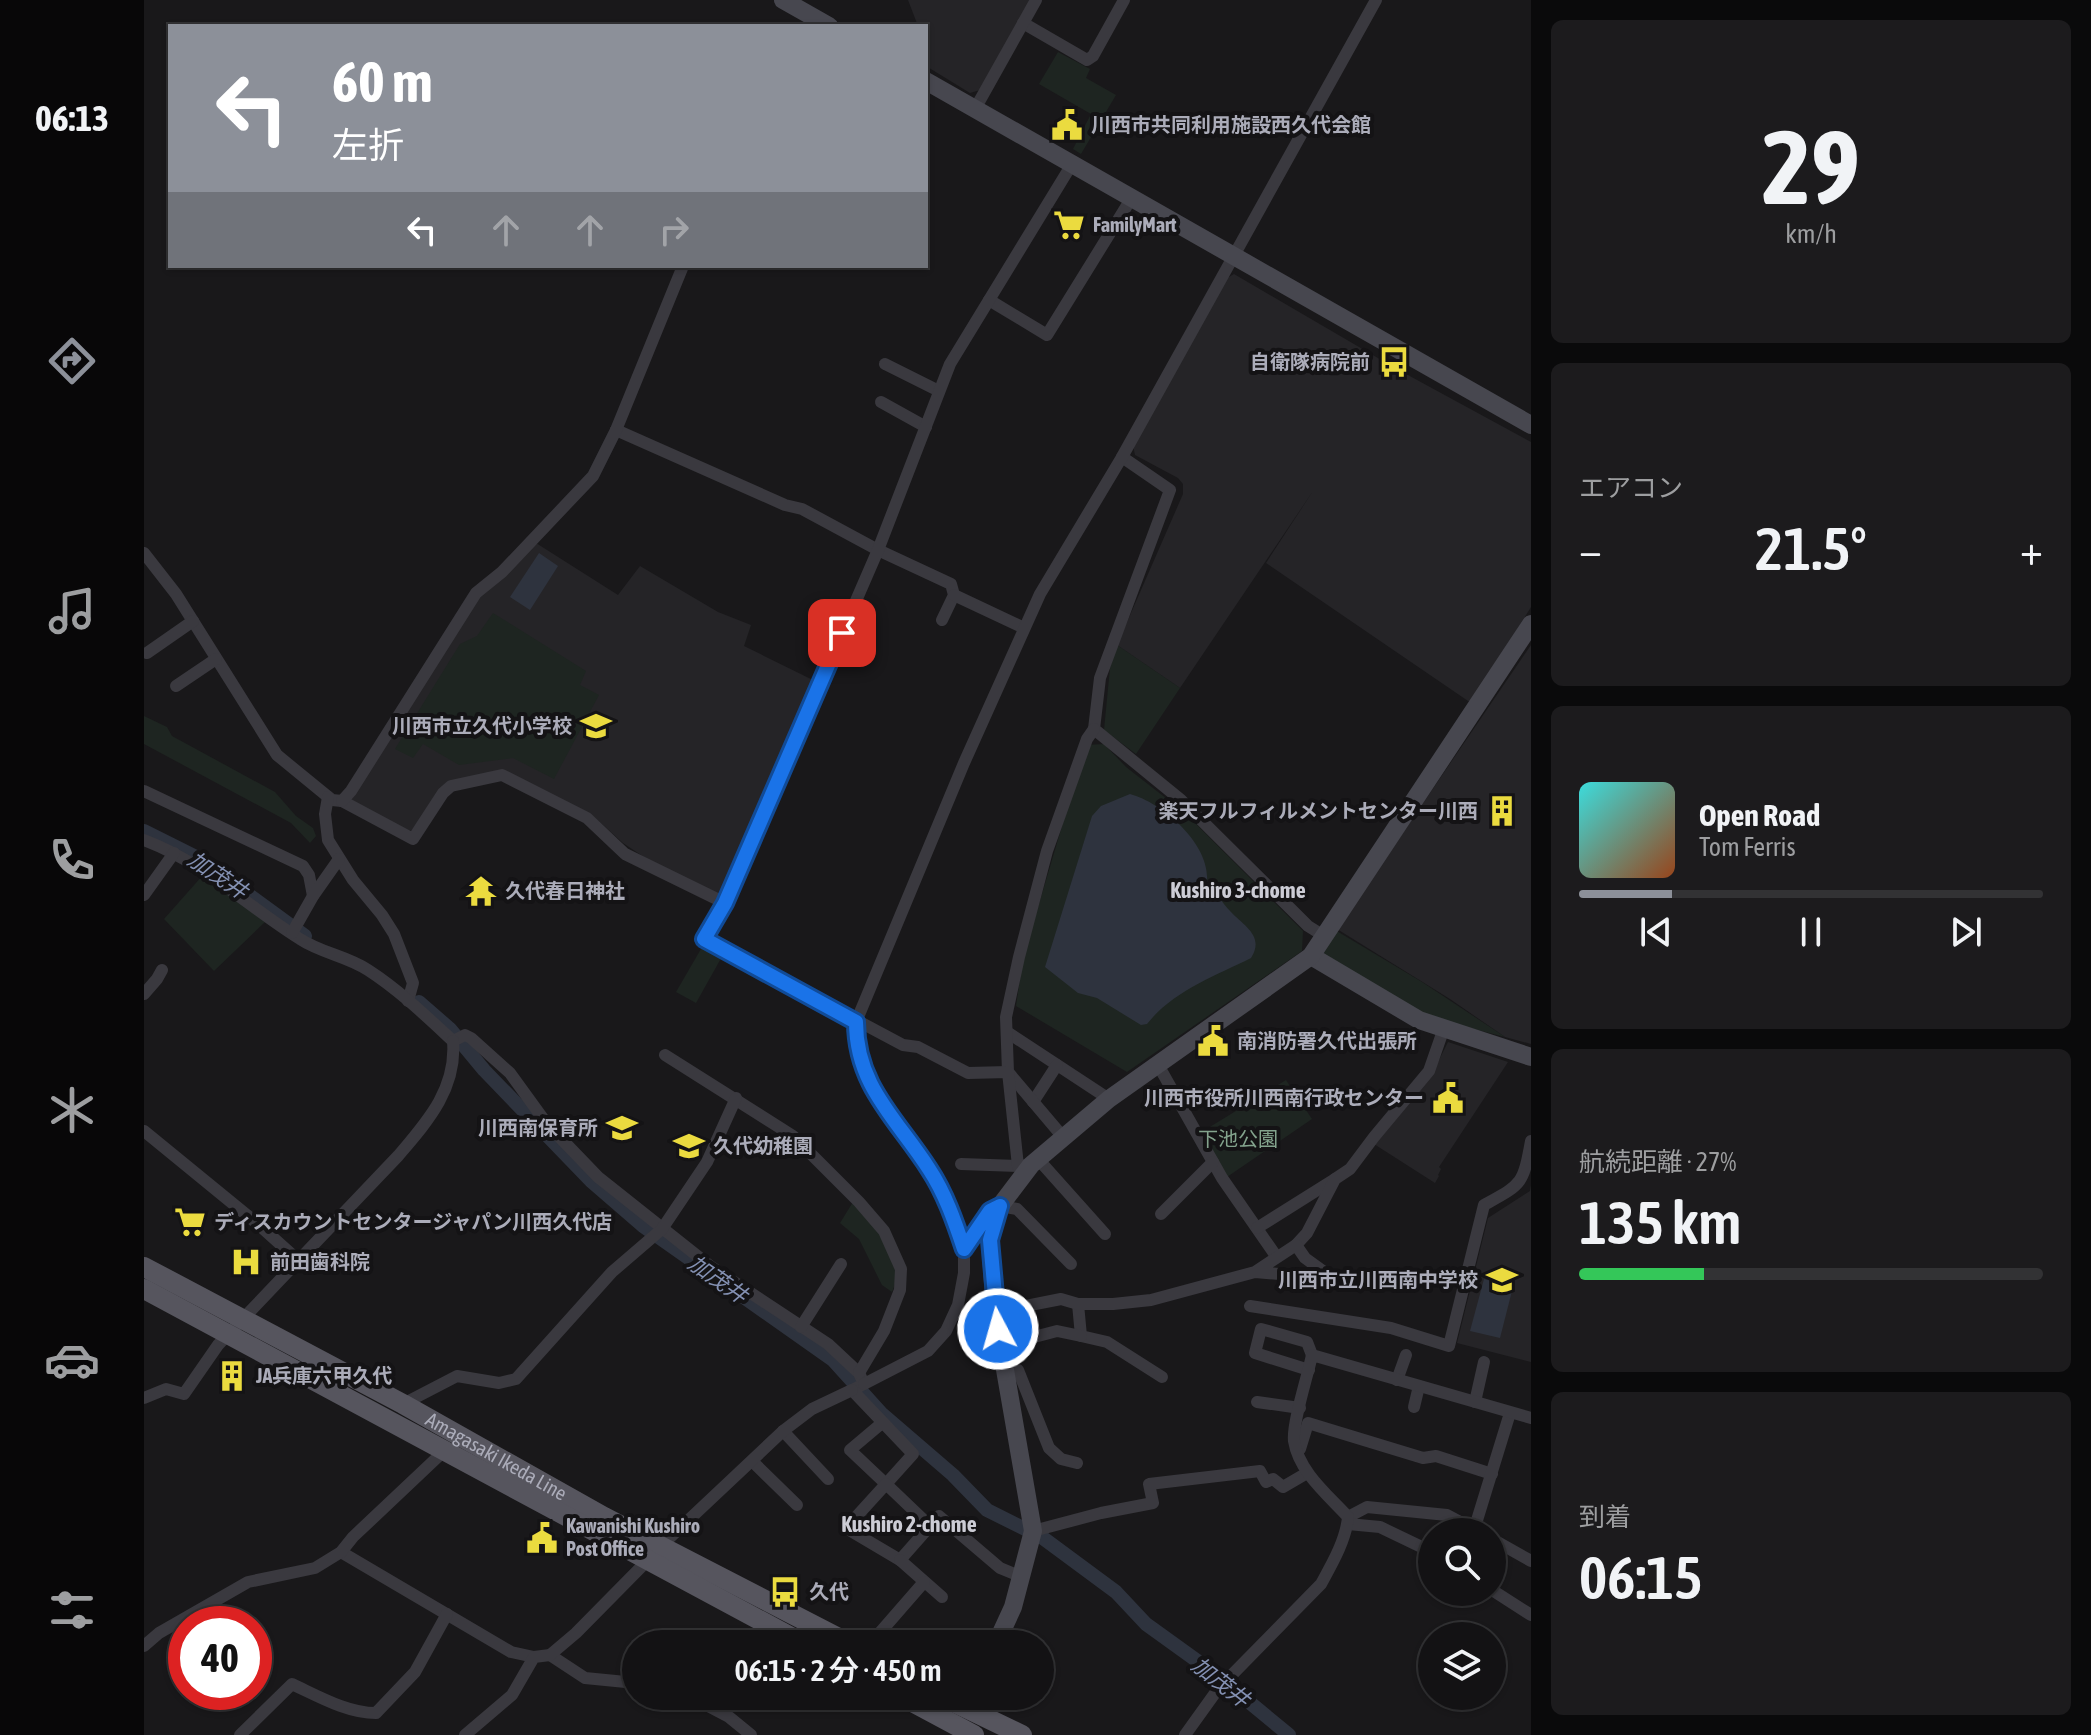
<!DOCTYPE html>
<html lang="ja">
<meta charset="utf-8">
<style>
:root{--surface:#131214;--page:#1c1b1d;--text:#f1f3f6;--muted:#9d9ea0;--line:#323234;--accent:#8c9099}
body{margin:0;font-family:"Asap Condensed","Noto Sans JP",sans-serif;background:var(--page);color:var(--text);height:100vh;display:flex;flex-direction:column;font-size:30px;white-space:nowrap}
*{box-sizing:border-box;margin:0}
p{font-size:26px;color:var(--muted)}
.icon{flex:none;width:44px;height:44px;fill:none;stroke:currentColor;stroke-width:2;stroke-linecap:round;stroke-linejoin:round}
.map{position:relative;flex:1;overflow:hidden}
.details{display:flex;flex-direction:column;gap:20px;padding:20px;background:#0a0a0b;width:560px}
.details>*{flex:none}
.hud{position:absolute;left:24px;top:24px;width:760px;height:244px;border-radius:0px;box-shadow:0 2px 6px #0004,0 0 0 2px var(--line);background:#8c9099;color:#fff;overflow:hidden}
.controls{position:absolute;left:1274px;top:1518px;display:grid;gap:16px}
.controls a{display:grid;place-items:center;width:88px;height:88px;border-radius:50%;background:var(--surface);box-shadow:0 2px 6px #0004,0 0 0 2px var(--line);font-size:40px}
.speed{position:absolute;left:24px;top:1606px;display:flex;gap:16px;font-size:40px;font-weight:700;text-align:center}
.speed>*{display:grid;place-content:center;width:104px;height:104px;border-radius:50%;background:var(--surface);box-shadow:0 2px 6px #0004,0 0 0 2px var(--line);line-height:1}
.speed .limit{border:12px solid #d22;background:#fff;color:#111}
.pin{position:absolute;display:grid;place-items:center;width:68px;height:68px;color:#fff;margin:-34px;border-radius:16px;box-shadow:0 4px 12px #0006}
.me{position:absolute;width:88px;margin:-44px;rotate:354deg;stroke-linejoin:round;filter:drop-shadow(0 0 6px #0008)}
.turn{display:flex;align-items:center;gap:28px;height:168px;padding:0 32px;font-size:36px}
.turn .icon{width:104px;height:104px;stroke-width:2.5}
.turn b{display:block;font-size:56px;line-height:68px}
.lanes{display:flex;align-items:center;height:76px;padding:0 32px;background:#0003;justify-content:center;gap:40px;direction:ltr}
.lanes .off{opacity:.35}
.big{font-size:60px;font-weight:600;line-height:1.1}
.details .tile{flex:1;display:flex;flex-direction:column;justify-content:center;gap:12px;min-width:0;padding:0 28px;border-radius:12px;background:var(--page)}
.details .dial{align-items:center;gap:0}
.dial b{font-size:104px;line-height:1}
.song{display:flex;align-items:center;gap:24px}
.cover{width:96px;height:96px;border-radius:12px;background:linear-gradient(135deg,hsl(180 70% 55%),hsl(20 70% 35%))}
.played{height:8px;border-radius:4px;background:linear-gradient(90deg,var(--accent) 20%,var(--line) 20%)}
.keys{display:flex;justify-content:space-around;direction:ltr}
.heat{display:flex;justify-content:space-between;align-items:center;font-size:44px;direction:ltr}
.charge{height:12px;border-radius:6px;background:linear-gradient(90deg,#34c759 27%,var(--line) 0)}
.trip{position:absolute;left:478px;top:1630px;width:432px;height:80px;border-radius:40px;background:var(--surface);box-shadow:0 2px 6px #0004,0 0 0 2px var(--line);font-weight:600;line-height:80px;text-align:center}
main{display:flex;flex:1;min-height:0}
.tab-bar{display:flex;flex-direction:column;width:144px;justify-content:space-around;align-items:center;background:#080708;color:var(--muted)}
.tab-bar .icon{width:56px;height:56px}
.tab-bar .on{color:var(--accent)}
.tab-bar b{font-size:36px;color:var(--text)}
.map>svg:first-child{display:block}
.built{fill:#252427}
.green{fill:#1e2521}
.water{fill:#2e333e}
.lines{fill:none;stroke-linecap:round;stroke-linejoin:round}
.canal{stroke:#2e333e;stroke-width:14}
.street{stroke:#3a393f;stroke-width:12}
.secondary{stroke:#47474f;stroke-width:18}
.primary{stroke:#56555e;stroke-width:20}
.route-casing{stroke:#114b97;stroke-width:20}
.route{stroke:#1a73e8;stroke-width:14}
.labels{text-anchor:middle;stroke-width:8;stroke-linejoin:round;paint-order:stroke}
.poi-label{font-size:20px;font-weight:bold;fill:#abacb9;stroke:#141315;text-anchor:start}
.park-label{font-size:20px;fill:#83a38d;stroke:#141315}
.street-label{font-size:20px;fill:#abacb9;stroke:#141315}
.water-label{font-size:22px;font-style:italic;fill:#8491b3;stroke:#141315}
.neighbourhood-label{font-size:22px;font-weight:bold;fill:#ccccd5;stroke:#141315}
</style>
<main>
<nav class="tab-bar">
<b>06:13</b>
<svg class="icon on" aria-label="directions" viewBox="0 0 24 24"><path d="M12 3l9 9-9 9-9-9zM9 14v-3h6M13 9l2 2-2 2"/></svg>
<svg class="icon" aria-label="music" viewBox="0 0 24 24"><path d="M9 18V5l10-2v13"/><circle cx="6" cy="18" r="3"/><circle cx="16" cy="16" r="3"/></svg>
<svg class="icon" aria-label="phone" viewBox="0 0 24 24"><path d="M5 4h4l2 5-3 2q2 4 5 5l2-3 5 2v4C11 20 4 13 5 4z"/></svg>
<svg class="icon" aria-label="climate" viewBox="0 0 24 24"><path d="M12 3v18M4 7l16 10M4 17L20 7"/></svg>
<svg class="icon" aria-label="car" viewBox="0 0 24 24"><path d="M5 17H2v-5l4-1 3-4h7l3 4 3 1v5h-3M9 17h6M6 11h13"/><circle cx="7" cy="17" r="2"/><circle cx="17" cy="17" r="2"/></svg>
<svg class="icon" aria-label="filters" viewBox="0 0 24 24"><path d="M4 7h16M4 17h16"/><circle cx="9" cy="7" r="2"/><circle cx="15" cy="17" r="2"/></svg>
</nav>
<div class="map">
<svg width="1387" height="1735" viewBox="0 0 1387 1735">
<rect width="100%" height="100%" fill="#19181a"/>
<!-- built -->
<g class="built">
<path d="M764 0H887L836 90 826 93 782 66V26H774Z"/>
<path d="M1090 274 1251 368 1387 442V607L1327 703 1122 563 1169 491 1036 688 973 645 1039 494V484L1034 478 991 455 989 445 1083 278Z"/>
<path d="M392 543 474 595 496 566 574 612 607 625 600 646 673 682 580 895 573 896 512 865 479 843 449 816 359 771 311 780 271 830 264 831 205 799 336 595Z"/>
<path d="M1387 645V1044L1361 1037 1306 999 1193 929Z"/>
<path d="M1304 1042 1364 1062 1295 1167 1297 1169 1294 1175 1295 1176 1291 1183 1230 1144 1287 1076Z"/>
<path d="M1387 1185V1362L1313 1343 1344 1218 1386 1191Z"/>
</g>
<!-- green -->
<g class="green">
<path d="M914 52 946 69 942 78 972 95 937 154 929 149 947 114 895 84Z"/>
<path d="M349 613 442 671 436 685 455 695 410 779 369 758 315 765 279 744 269 758 251 749 316 644 333 636Z"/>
<path d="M973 645 1036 688 992 754 960 730 966 668Z"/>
<path d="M0 716 23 727 28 736 131 792 152 816 169 828 172 836 166 843 147 823 0 744Z"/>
<path d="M960 744 982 767 1041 813 1159 931 1158 951 983 1072 872 1006 879 958 942 745Z"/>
<path d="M59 875 121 922 70 971 20 919Z"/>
<path d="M1191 930 1278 982 1361 1037 1278 1016 1176 955Z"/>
<path d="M561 942 580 953 552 1003 532 992Z"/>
<path d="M1142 1080 1168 1119 1083 1177 1056 1133Z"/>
<path d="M709 1202C729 1227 764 1258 748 1292L738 1285 715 1239 696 1223Z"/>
</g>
<!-- water -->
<g class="water">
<path d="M395 553 414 566 386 610 366 597Z"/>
<path d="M986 794C1019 803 1066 844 1063 881 1071 891 1078 903 1087 912 1100 926 1121 936 1107 958 1071 976 1029 991 1003 1024L997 1025 953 998 934 993 901 967 948 816 957 806Z"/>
<path d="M1340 1279 1369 1287 1356 1338 1326 1331Z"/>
</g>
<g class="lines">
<!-- canal -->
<g class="canal">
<path d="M0 831 56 859 161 936"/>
<path d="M275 1002 306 1029 340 1070 447 1181 499 1226 689 1360 737 1413 809 1475 843 1510 899 1538 972 1592 1002 1624 1070 1673 1145 1735"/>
</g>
<!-- street -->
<g class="street">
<path d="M879 23 943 60 949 56 980 0"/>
<path d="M831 109 892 0"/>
<path d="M845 300 903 335 987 199"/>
<path d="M741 364 795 391"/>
<path d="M737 402 782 427"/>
<path d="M472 430 641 505 658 509 734 550 807 584 810 595 798 620"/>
<path d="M978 457 1026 490 956 678 950 729 1037 800 1164 926 1180 936"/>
<path d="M0 553 32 594 133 755 188 800 198 801 269 839 299 793 307 786 358 775 443 818 481 854 581 903"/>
<path d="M810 595 880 628"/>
<path d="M3 653 49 621"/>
<path d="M32 686 72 659"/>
<path d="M0 791 159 866 165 875 169 896"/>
<path d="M184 797 181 814 184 840 209 880 238 915 250 934 269 983 264 1001"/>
<path d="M198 801 207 791 332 593 358 572 449 476 472 430 539 266"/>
<path d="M0 840C59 862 103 906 156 939 177 953 203 956 224 970 255 990 282 1016 309 1041L321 1035 327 1038 366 1073 403 1124 454 1177 566 1266 684 1344 715 1373 720 1384 708 1390 769 1454 742 1484 706 1450 738 1423"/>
<path d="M0 895 30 853"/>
<path d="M148 933 169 896 195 859"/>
<path d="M0 994 13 979 18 970"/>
<path d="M863 1032 965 1099"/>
<path d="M521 1055 649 1136 715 1202 740 1231 757 1269 756 1290 740 1331 715 1373"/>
<path d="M1013 1063 1078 1178 1132 1256"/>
<path d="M889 1102 913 1065"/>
<path d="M0 1131 115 1225 155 1261"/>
<path d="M919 1137 864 1072 862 1017 875 957 903 851 943 739 950 729"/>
<path d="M894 1159 961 1234"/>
<path d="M817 1164 874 1166"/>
<path d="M887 1165 874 1166 864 1072 824 1073 774 1047 759 1045 560 939 581 903 734 550 806 364 928 164"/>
<path d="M1017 1214 1069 1162"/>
<path d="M1113 1228 1191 1179"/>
<path d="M1152 1245 1163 1233 1191 1179 1206 1169 1230 1137 1285 1071 1300 1028"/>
<path d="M820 1249C811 1221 801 1193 785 1169 753 1119 712 1086 712 1022L820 763 896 594 978 457 1232 0"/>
<path d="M934 1304 937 1336 963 1342 1018 1377"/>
<path d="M1106 1306 1247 1328 1305 1346 1340 1205C1378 1184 1379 1185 1387 1141"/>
<path d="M851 1312 917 1299 934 1304H969L1007 1300 1111 1272 1161 1276 1179 1271 1161 1258 1152 1245 1111 1272"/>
<path d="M657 1327 697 1264"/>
<path d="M856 1346 913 1331 937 1336"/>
<path d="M862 1370H874L905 1448 917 1459 933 1463"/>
<path d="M1165 1370 1111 1353 1117 1329 1163 1342 1168 1355"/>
<path d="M1253 1380 1262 1355"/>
<path d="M720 1384 784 1351 802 1331 814 1305 820 1273V1249L846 1211 856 1206 873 1209 927 1264"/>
<path d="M0 1398 22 1389 40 1394 74 1345 254 1156C283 1122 313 1089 309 1041"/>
<path d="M1113 1402 1156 1408"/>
<path d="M1331 1402 1340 1362"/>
<path d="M259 1404 313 1376 355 1383 372 1379 468 1272 518 1229 563 1162 592 1098"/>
<path d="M1270 1407 1275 1386"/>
<path d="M639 1431 684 1479"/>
<path d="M1153 1451 1156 1449 1164 1423 1279 1458 1292 1456 1348 1474"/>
<path d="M609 1462 653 1505"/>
<path d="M1204 1517 1223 1507 1303 1515 1335 1532"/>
<path d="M1204 1524 1236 1527 1288 1552"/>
<path d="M786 1526 756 1560 702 1528 742 1484 786 1526 795 1516 856 1568 878 1577"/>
<path d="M1330 1530 1366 1413"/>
<path d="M889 1531 957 1513 1009 1503 1005 1484 1116 1471 1122 1482 1129 1479 1139 1487 1163 1473"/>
<path d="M1348 1539 1387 1561"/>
<path d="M517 1546 639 1431 668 1409 708 1390"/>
<path d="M197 1552 367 1652 390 1657"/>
<path d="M756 1560 798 1597"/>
<path d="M1348 1590 1387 1615"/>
<path d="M726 1644 780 1582"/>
<path d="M0 1646 15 1633 104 1582 171 1568 197 1552 209 1537 299 1452"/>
<path d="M406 1655 441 1678 492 1683"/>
<path d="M545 1696 585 1717 607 1735"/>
<path d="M96 1735 148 1684C174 1696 203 1713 232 1713L271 1672 303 1614"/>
<path d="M321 1735 368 1695 390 1657 406 1655 432 1633 504 1560"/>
<path d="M1041 1735 1074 1689 1177 1584C1188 1564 1202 1540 1204 1517 1184 1495 1155 1472 1150 1441 1148 1423 1164 1375 1168 1355L1387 1418"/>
</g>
<!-- secondary -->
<g class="secondary">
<path d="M639 0 685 26"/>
<path d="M782 81 1387 425"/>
<path d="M1167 956 1275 1020 1387 1057"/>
<path d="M852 1644 869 1607 889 1531 851 1312 846 1240 856 1206 887 1165 965 1099 1167 956 1387 624"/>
</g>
<!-- primary -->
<g class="primary">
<path id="s1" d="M0 1267 259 1404 460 1517 706 1644"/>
<path d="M0 1289 660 1644"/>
<path d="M757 1696 830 1735"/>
<path d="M797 1696 878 1735"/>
</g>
</g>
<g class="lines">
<defs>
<path id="route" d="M698 633 581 903 560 939 712 1022C712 1086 753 1119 785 1169 801 1193 811 1222 820 1249L846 1211 856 1206 846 1240 854 1329"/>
</defs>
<!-- route casing -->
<use href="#route" class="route-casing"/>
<!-- route -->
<use href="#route" class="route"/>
</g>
<!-- icons -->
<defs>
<symbol id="civic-bare" viewBox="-9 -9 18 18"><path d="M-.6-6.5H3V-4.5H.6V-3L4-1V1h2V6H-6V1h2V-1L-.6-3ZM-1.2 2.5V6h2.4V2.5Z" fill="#ebdb3f" stroke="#141315" stroke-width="2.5" paint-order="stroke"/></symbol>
<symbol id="supermarket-bare" viewBox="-9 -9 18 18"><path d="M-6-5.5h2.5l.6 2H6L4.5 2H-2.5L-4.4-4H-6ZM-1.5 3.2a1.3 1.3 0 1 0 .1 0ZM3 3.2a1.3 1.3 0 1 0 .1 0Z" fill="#ebdb3f" stroke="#141315" stroke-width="2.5" paint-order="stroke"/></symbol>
<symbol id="bus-bare" viewBox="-9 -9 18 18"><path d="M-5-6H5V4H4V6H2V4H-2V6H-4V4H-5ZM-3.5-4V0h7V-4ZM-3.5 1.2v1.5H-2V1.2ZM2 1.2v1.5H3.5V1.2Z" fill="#ebdb3f" stroke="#141315" stroke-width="2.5" paint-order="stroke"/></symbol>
<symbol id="school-bare" viewBox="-9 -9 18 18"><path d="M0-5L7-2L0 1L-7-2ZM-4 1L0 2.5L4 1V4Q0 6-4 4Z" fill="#ebdb3f" stroke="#141315" stroke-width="2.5" paint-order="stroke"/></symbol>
<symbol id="building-bare" viewBox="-9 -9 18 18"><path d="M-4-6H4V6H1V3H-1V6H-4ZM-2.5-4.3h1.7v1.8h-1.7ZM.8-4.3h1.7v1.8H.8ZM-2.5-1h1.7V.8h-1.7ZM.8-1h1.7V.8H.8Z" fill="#ebdb3f" stroke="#141315" stroke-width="2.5" paint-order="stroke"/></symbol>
<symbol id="temple-bare" viewBox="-9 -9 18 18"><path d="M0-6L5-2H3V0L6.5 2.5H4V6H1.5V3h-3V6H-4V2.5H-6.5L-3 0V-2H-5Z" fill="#ebdb3f" stroke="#141315" stroke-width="2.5" paint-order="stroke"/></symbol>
<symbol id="hospital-bare" viewBox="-9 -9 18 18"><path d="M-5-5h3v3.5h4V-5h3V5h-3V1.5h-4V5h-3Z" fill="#ebdb3f" stroke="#141315" stroke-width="2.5" paint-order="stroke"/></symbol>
</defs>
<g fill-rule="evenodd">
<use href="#civic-bare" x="901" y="103" width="44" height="44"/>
<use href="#supermarket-bare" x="903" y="203" width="44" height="44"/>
<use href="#bus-bare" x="1228" y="340" width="44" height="44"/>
<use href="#school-bare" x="430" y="704" width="44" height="44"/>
<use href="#building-bare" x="1336" y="789" width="44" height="44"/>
<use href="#temple-bare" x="315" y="869" width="44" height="44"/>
<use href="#civic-bare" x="1047" y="1019" width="44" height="44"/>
<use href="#civic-bare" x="1282" y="1076" width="44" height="44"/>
<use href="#school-bare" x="456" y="1106" width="44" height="44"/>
<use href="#school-bare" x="523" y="1124" width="44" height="44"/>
<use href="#supermarket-bare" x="24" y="1200" width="44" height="44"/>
<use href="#hospital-bare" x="80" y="1240" width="44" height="44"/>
<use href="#school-bare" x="1336" y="1258" width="44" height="44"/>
<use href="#building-bare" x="66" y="1354" width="44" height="44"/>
<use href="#civic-bare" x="376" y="1516" width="44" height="44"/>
<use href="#bus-bare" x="619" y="1570" width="44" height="44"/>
</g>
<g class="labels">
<!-- poi labels -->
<g class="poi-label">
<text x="947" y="132">川西市共同利用施設西久代会館</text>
<text x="949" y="232">FamilyMart</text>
<text x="1226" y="369" text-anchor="end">自衛隊病院前</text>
<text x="428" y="733" text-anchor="end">川西市立久代小学校</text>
<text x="1334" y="818" text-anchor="end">楽天フルフィルメントセンター川西</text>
<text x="361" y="898">久代春日神社</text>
<text x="1093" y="1048">南消防署久代出張所</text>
<text x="1280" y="1105" text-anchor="end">川西市役所川西南行政センター</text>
<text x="454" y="1135" text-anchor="end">川西南保育所</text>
<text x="569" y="1153">久代幼稚園</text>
<text x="70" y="1229">ディスカウントセンタージャパン川西久代店</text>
<text x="126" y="1269">前田歯科院</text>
<text x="1334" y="1287" text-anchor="end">川西市立川西南中学校</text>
<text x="112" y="1383">JA兵庫六甲久代</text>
<text x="422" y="1533">Kawanishi Kushiro<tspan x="422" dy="23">Post Office</tspan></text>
<text x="665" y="1599">久代</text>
</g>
<!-- park labels -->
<g class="park-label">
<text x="1094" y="1146">下池公園</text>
</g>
<!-- street labels -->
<g class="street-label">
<text dy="7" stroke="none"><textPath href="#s1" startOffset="400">Amagasaki Ikeda Line</textPath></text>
</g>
<!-- water labels -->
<g class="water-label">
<text transform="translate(74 875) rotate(34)" y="8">加茂井</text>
<text transform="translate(574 1279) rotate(35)" y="8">加茂井</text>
<text transform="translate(1077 1682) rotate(38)" y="8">加茂井</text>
</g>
<!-- neighbourhood labels -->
<g class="neighbourhood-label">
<text x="1094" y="898">Kushiro 3-chome</text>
<text x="765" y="1532">Kushiro 2-chome</text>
</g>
</g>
</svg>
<div class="controls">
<a><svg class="icon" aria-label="search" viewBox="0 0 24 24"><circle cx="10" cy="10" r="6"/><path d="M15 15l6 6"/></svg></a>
<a><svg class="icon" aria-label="layers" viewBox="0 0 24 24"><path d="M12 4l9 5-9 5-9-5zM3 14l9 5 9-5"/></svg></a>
</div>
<div class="speed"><div class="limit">40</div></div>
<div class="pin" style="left:698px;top:633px;background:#d93025"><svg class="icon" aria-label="arrive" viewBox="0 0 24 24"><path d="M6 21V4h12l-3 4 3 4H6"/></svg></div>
<svg class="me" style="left:854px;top:1329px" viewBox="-20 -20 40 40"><circle r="17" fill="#1a73e8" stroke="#fff" stroke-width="3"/><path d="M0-11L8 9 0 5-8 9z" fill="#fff"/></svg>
<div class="trip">06:15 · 2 分 · 450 m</div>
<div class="hud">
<div class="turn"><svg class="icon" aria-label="left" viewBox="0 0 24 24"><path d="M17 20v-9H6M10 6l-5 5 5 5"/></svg><div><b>60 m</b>左折</div></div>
<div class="lanes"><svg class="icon" aria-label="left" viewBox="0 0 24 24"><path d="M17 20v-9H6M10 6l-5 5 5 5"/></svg><svg class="icon off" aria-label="ahead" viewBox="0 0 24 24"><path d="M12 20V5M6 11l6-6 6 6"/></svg><svg class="icon off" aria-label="ahead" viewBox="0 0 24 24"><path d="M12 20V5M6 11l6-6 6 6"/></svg><svg class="icon off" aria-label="right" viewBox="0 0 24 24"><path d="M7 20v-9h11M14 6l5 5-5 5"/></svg></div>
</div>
</div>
<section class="details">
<div class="tile dial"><b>29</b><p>km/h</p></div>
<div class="tile"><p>エアコン</p>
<div class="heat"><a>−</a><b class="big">21.5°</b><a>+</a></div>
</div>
<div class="tile">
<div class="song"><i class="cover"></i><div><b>Open Road</b><p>Tom Ferris</p></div></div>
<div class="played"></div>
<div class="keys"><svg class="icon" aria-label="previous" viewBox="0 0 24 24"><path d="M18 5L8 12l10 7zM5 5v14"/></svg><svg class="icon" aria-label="pause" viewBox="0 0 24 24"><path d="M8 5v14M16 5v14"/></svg><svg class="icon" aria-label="next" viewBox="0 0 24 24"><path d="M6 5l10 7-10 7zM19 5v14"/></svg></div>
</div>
<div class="tile"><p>航続距離 · 27%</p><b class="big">135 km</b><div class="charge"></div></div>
<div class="tile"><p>到着</p><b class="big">06:15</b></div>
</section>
</main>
